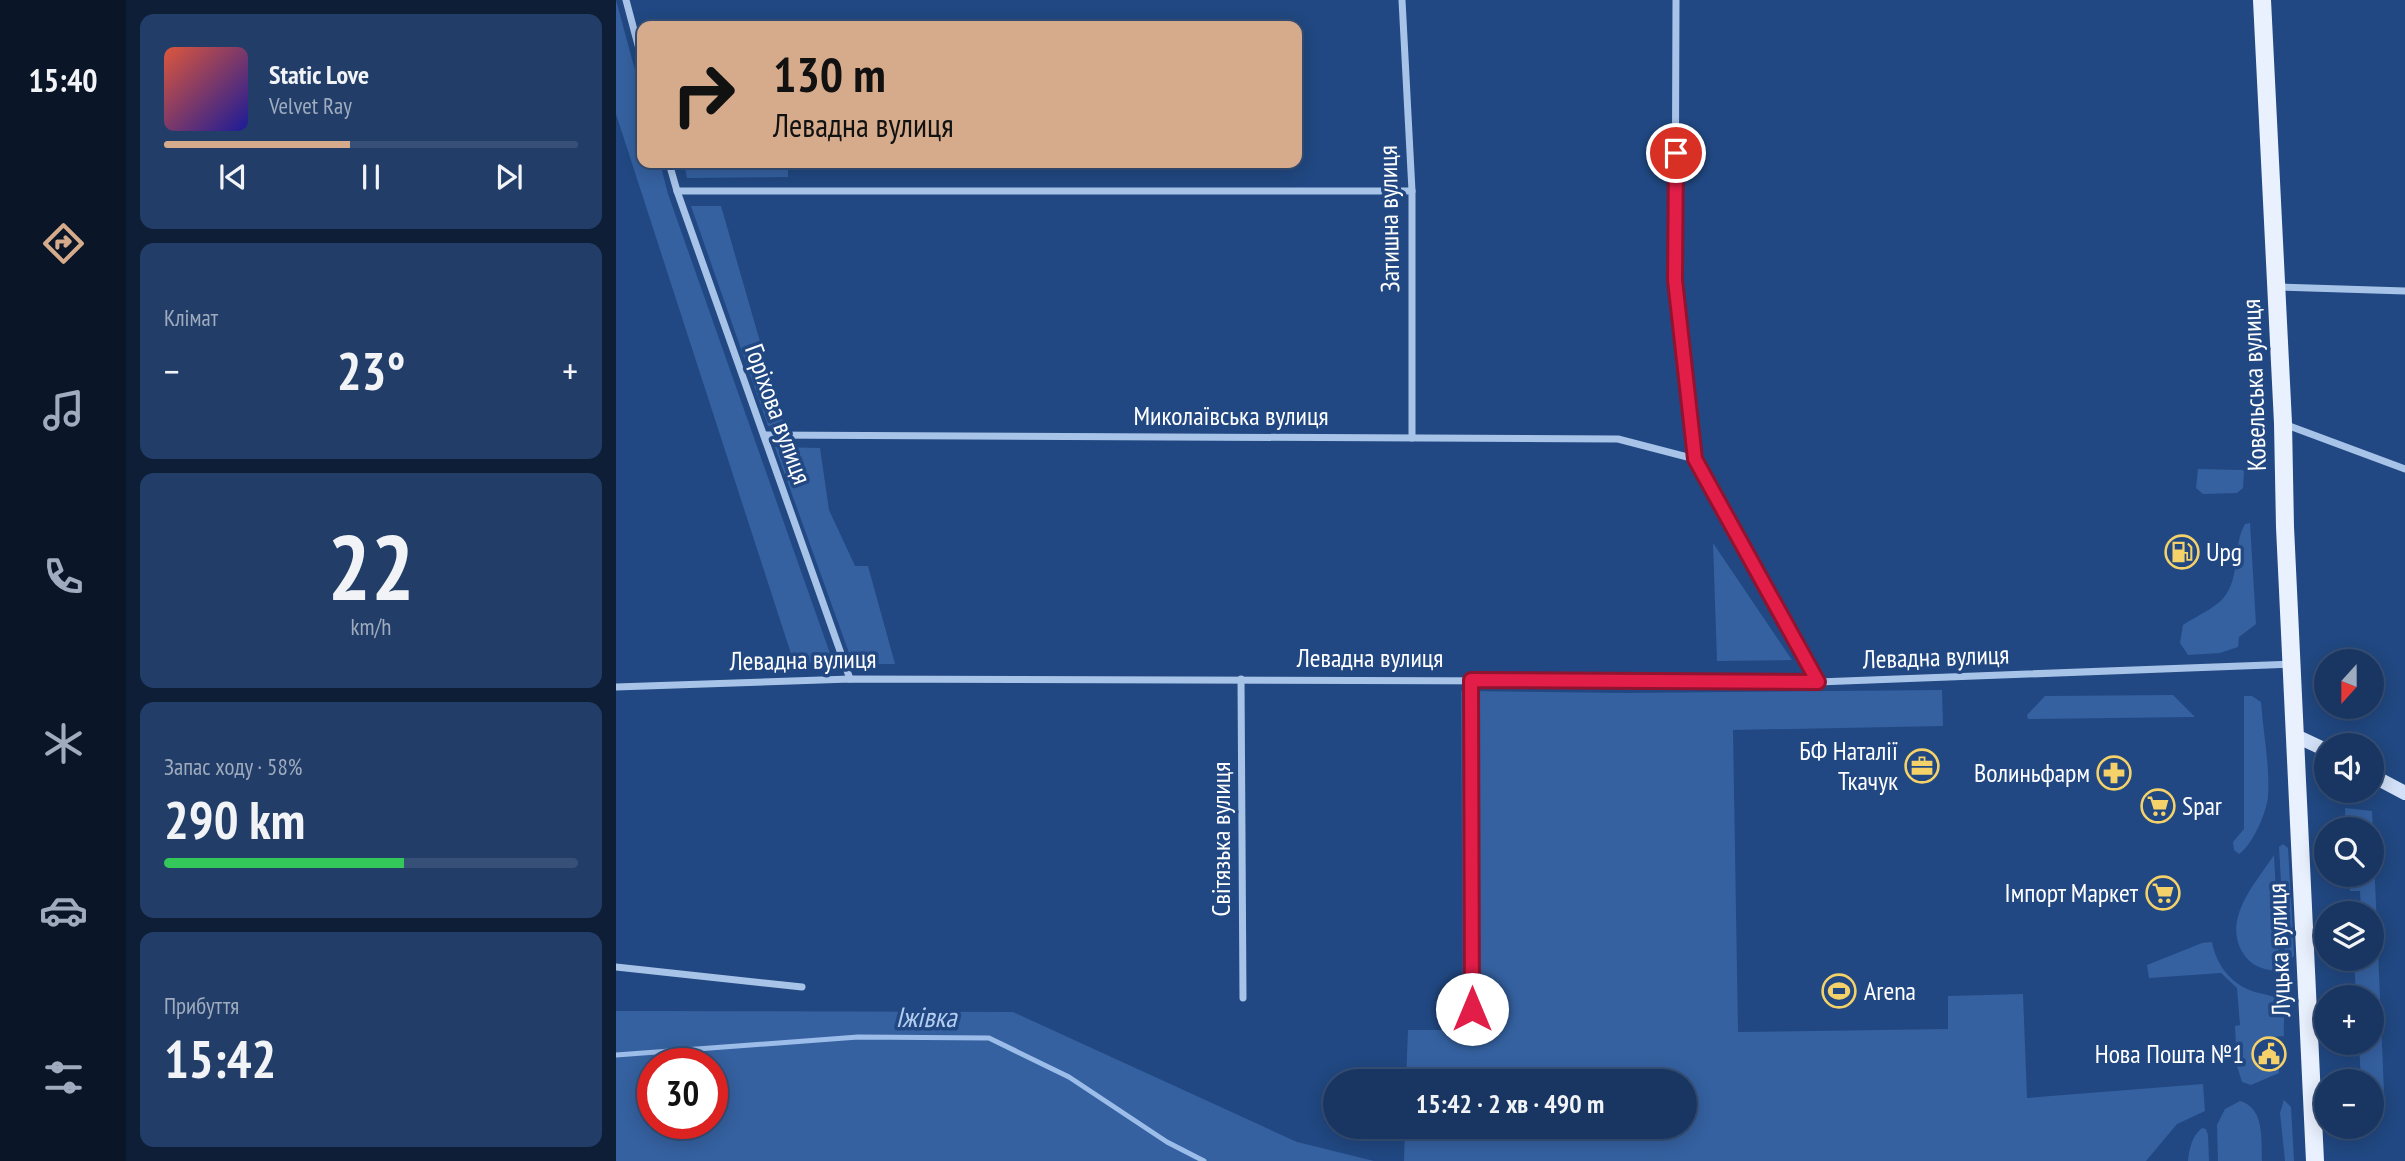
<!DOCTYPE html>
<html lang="uk">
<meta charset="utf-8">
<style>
:root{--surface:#193662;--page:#223e68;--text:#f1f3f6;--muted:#9fabbe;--line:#375077;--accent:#d6ab8b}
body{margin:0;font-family:"PT Sans Narrow",sans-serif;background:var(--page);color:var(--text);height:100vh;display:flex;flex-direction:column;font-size:26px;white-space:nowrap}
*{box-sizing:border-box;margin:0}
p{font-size:23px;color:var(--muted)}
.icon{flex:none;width:38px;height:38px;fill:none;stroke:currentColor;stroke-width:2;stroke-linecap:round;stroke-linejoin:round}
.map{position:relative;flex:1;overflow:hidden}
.details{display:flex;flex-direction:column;gap:14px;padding:14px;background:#0e1e36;width:490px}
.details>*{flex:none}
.hud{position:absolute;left:21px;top:21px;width:665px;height:147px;border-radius:14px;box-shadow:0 4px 18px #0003,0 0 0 2px var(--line);background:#d6ab8b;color:#111;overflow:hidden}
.needle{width:46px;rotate:201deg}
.tools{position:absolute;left:1698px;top:649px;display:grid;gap:14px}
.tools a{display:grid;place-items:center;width:70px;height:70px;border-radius:50%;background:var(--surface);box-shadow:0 4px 18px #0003,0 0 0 2px var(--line);font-size:35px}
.speed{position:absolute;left:21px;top:1048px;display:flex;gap:14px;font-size:35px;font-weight:700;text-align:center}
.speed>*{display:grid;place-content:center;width:91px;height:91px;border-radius:50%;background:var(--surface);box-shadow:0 4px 18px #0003,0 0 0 2px var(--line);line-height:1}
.speed .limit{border:10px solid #d22;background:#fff;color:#111}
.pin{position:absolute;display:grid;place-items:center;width:60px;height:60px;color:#fff;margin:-30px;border:4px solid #fff;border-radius:50%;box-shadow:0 2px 7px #0007}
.me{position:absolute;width:77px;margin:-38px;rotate:0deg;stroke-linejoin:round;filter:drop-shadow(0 0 5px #0008)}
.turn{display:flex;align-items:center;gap:24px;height:147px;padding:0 21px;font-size:32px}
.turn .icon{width:91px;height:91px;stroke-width:2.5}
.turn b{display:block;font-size:49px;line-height:60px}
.big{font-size:52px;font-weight:700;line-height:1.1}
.details .card{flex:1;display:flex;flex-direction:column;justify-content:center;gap:10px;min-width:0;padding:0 24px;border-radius:14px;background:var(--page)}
.details .dial{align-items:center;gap:0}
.dial b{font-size:91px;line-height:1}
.song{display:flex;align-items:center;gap:21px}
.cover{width:84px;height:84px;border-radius:10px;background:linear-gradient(135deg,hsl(10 70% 55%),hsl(240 70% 35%))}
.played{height:7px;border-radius:4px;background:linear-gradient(90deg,var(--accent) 45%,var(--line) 45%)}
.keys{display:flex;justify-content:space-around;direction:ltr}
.heat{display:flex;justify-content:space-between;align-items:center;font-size:38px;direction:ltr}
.charge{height:10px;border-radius:5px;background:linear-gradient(90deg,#34c759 58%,var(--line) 0)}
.trip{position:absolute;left:707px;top:1069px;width:374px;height:70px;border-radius:35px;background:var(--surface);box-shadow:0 4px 18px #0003,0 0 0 2px var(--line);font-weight:700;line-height:70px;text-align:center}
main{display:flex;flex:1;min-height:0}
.dock{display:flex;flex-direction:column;width:126px;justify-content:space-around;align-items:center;background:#0a1627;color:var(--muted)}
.dock .icon{width:49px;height:49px}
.dock .active{color:var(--accent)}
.dock b{font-size:32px;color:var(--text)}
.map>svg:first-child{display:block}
.green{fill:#3561a0;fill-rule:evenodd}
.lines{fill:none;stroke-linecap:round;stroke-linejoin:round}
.stream{stroke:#9cbde9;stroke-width:5}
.street{stroke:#a8c3e8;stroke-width:7}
.secondary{stroke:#d2e1f7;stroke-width:14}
.primary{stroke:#eaf1fe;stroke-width:18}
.route-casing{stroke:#92132f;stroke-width:18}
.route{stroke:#e11d48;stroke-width:12}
.labels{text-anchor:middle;stroke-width:7;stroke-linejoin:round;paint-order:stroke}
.street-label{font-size:26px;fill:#fff;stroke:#214882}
.poi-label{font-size:26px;fill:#fff;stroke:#214882;text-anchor:end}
.water-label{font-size:28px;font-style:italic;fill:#b3cdf0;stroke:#214882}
</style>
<main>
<nav class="dock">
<b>15:40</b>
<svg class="icon active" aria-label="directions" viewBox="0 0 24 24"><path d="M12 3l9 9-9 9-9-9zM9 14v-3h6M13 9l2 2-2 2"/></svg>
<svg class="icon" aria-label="music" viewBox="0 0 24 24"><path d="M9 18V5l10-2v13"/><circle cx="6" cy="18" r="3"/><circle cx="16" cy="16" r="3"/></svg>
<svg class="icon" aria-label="phone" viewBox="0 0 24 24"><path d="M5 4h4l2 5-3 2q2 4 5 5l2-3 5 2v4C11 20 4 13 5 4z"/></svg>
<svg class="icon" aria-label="climate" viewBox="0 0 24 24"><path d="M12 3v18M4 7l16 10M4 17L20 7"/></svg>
<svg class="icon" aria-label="car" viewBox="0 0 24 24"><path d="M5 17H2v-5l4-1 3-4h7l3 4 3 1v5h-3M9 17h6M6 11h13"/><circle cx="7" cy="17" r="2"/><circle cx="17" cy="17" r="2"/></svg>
<svg class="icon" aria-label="filters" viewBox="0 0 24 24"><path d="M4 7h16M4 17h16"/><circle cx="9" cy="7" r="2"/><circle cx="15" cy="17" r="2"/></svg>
</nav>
<section class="details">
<div class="card">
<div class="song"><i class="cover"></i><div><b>Static Love</b><p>Velvet Ray</p></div></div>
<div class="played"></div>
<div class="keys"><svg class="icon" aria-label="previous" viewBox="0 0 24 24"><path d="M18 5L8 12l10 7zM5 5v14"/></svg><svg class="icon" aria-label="pause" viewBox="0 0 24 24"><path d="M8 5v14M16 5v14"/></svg><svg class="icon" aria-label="next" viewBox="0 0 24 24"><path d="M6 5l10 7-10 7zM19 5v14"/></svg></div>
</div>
<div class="card"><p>Клімат</p>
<div class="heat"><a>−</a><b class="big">23°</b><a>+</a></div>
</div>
<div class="card dial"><b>22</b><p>km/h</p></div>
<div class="card"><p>Запас ходу · 58%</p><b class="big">290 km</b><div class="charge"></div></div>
<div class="card"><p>Прибуття</p><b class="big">15:42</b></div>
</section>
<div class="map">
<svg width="1789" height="1161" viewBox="0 0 1789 1161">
<rect width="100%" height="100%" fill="#214882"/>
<!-- green -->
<g class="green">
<path d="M0 0 26 96V163H44L52 194 217 662 178 663 0 114Z"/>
<path d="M68 163H172V177L71 178Z"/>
<path d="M75 206H105L168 425 152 426Z"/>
<path d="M159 447 204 448 213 510 239 566H252L279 664H237Z"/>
<path d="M1582 469 1626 470 1628 471 1627 488 1621 493 1587 494 1580 488Z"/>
<path d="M1634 523 1640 624 1623 637 1622 647 1604 653 1572 655 1564 643 1567 625C1580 616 1603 607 1611 593 1624 572 1617 545 1629 524Z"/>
<path d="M1097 543 1176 660 1101 661Z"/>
<path d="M1326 690 1327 726 1117 730 1122 1032 1332 1029V996L1407 994 1411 1098 1587 1084 1589 1111 1561 1124 1530 1161H788L789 1127H1069V1082L790 1081 792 1030H847L845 691 1011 693Z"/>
<path d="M1557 695 1579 717 1412 719 1411 715 1429 696Z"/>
<path d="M1628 696H1636L1645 702C1647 732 1654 765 1652 796 1651 812 1636 846 1623 854L1618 850 1617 842 1628 829Z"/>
<path d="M1729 808 1756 811 1768 1092 1755 1094V1082L1745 1081 1743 1043H1755V998L1740 997 1738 959H1755V914L1745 913 1744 891H1734L1733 875H1755V830L1730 829Z"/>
<path d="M1667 844 1672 848 1678 955 1670 969 1663 847Z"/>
<path d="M1658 855 1664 971C1650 971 1634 966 1627 953 1606 918 1640 883 1658 855Z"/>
<path d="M1596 942C1600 964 1614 983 1636 991 1643 994 1662 995 1666 1003 1670 1011 1667 1027 1668 1036L1647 1038V1046L1640 1047 1641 1064 1662 1063 1663 1073 1635 1085 1626 1082 1621 1066 1619 1026 1624 1025 1621 988 1605 973 1533 978 1531 965 1586 943Z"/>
<path d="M0 1011 397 1012 681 1142 758 1161H0ZM96 1064V1124H37V1064Z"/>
<path d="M1668 1100 1675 1107 1678 1161H1669L1664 1113Z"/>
<path d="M1624 1101C1649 1108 1645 1140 1646 1161H1602L1601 1125 1609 1109Z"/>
<path d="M1586 1128 1590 1129 1592 1135 1593 1161H1572C1573 1149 1576 1136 1586 1128Z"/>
</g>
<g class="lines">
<!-- stream -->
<path class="stream" d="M0 1055 242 1037 373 1038 453 1077 551 1142 588 1161"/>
<!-- street -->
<g class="street">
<path d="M10 0 26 60"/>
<path d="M786 0 796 191V438"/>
<path d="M1060 0 1059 280 1079 459 1202 682"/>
<path d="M53 163 61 191 234 679"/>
<path d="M61 191H796"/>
<path d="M1661 287 1789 291"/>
<path d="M1668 424 1789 469"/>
<path d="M148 435 1002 439 1079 459"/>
<path d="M625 679 627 998"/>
<path d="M855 680 856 1009"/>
<path d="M0 687 234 679 1202 682 1676 664"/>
<path d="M0 967 186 987"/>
</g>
<!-- secondary -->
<g class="secondary">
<path d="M1680 736 1710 750"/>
<path d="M1755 775 1789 793"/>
</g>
<!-- primary -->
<path class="primary" d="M1646 0 1667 423 1669 527 1699 1161"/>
</g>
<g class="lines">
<defs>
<path id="route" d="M856 1009 855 680 1202 682 1079 459 1059 280 1060 153"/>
</defs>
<!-- route casing -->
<use href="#route" class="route-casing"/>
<!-- route -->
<use href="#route" class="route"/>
</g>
<!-- icons -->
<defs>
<symbol id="fuel-ring" viewBox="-11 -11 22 22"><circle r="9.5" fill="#214882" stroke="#f5d269" stroke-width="1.5"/><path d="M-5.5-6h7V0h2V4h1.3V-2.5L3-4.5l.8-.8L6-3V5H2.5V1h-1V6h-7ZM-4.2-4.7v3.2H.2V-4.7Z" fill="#f5d269"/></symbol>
<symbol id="office-ring" viewBox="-11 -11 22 22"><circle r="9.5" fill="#214882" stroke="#f5d269" stroke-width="1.5"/><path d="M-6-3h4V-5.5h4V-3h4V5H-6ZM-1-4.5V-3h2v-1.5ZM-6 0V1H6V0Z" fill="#f5d269"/></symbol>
<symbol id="pharmacy-ring" viewBox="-11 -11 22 22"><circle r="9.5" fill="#214882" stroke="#f5d269" stroke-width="1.5"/><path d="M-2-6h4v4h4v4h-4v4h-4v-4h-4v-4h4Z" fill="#f5d269"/></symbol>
<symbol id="supermarket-ring" viewBox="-11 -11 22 22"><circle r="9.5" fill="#214882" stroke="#f5d269" stroke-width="1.5"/><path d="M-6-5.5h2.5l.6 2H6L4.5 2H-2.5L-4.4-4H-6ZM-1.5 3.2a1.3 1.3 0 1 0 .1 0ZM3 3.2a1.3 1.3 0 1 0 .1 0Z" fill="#f5d269"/></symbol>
<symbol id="stadium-ring" viewBox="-11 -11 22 22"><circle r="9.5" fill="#214882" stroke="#f5d269" stroke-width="1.5"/><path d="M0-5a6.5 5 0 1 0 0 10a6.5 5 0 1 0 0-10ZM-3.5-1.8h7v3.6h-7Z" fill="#f5d269"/></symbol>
<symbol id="civic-ring" viewBox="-11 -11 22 22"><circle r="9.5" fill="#214882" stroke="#f5d269" stroke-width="1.5"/><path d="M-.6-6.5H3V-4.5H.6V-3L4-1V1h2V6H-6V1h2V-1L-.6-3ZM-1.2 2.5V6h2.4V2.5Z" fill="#f5d269"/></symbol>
</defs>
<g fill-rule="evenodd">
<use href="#fuel-ring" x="1547" y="533" width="38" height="38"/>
<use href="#office-ring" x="1287" y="747" width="38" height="38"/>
<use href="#pharmacy-ring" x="1479" y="754" width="38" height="38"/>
<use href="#supermarket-ring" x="1523" y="787" width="38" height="38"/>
<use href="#supermarket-ring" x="1528" y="874" width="38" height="38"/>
<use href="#stadium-ring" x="1204" y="972" width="38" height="38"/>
<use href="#civic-ring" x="1634" y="1035" width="38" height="38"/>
</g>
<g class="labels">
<!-- street labels -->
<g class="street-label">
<text transform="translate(773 219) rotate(-91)" y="9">Затишна вулиця</text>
<text transform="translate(1638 385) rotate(-92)" y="9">Ковельська вулиця</text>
<text transform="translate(162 414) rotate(70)" y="9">Горіхова вулиця</text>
<text x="615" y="425">Миколаївська вулиця</text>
<text transform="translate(1320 657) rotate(-2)" y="9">Левадна вулиця</text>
<text x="754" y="667">Левадна вулиця</text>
<text transform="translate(187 660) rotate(-1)" y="9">Левадна вулиця</text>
<text transform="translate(605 839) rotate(-90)" y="9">Світязька вулиця</text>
<text transform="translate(1663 950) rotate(-92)" y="9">Луцька вулиця</text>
</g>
<!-- poi labels -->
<g class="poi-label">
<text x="1590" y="561" text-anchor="start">Upg</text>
<text x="1282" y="760">БФ Наталії<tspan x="1282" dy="30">Ткачук</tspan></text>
<text x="1474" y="782">Волиньфарм</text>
<text x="1566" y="815" text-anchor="start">Spar</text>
<text x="1522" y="902">Імпорт Маркет</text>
<text x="1248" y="1000" text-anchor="start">Arena</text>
<text x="1628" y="1063">Нова Пошта №1</text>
</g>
<!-- water labels -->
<g class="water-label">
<text x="310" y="1027">Іжівка</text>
</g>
</g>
</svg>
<div class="tools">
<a><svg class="needle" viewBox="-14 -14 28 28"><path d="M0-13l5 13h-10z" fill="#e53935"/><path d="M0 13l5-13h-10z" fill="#9fabbe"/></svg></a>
<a><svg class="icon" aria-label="sound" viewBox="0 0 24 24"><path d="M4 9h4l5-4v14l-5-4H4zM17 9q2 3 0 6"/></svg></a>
<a><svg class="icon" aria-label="search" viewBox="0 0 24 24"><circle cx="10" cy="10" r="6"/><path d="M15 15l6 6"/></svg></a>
<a><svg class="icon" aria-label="layers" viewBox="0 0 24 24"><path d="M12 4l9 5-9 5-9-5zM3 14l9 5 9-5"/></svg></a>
<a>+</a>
<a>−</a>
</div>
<div class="speed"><div class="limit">30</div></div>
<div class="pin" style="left:1060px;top:153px;background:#d93025"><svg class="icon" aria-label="arrive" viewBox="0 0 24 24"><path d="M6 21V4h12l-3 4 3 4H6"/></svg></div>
<svg class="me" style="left:856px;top:1009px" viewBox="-20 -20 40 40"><circle r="19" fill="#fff"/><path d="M0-13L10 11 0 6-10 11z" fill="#e11d48"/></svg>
<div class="trip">15:42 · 2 хв · 490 m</div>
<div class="hud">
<div class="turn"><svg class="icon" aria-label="right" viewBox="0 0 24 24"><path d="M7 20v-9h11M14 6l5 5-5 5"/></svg><div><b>130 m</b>Левадна вулиця</div></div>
</div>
</div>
</main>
